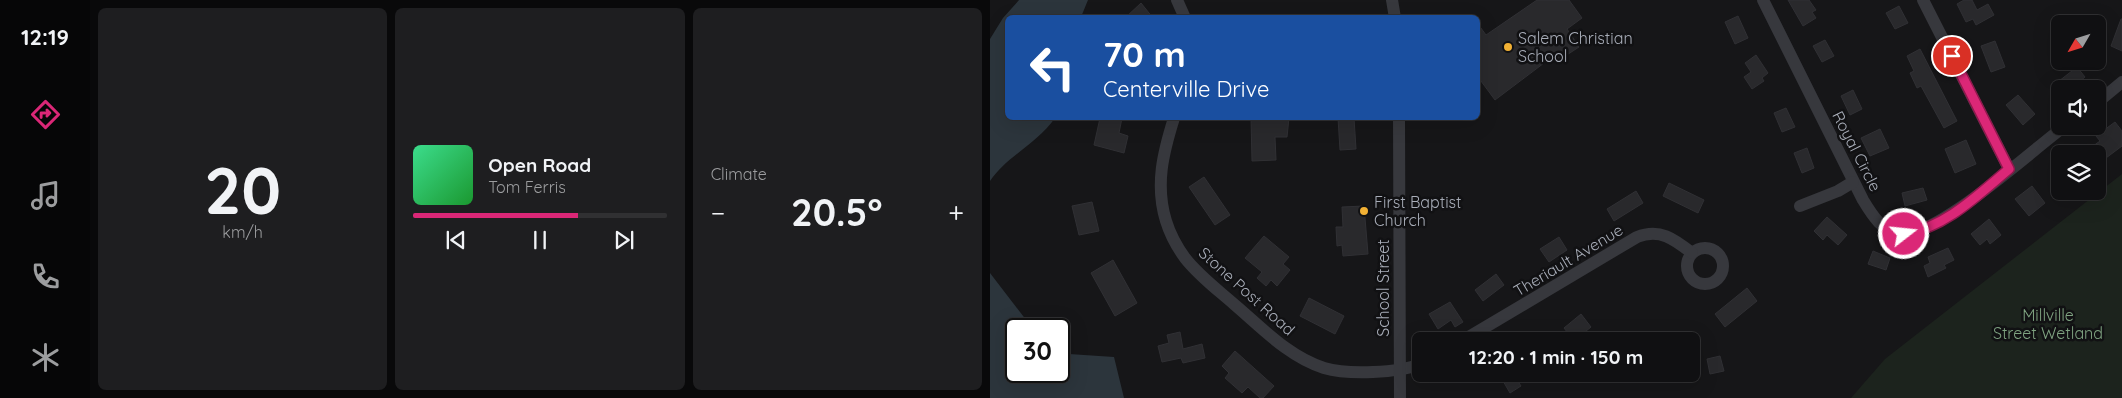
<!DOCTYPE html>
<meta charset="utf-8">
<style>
:root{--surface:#101012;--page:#1e1e20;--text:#f1f3f6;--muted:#9c9d9f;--line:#303032;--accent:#db2777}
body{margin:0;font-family:Quicksand,sans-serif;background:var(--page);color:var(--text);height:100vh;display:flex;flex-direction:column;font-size:19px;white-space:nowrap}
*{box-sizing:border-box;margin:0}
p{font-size:16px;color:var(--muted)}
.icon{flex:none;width:28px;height:28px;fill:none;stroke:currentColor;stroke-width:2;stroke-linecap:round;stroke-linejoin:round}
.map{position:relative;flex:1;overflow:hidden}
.drawer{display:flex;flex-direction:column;gap:8px;padding:8px;background:#09090a;width:900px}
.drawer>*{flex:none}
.hud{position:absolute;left:15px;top:15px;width:475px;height:105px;border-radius:8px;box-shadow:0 5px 20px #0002,0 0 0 1px var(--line);background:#1a4fa0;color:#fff;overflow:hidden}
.needle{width:32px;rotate:231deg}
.controls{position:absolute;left:1061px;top:15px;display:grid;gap:10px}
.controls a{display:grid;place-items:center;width:55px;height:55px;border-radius:8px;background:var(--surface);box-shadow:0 5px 20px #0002,0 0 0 1px var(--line);font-size:25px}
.speed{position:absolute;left:15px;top:318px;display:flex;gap:10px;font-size:25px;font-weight:700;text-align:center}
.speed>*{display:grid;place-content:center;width:65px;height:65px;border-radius:50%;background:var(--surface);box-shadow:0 5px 20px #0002,0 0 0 1px var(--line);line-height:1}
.speed .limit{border:2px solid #111;border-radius:8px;background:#fff;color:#111}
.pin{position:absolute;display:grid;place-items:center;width:42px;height:42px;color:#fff;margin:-21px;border:2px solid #fff;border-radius:50%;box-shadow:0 1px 5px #0007}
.me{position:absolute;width:55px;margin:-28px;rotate:74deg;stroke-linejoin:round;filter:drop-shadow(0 0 4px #0008)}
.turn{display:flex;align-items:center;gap:18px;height:105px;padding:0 15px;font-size:22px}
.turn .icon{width:65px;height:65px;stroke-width:2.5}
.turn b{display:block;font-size:35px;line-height:42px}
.big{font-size:38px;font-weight:700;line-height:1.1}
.drawer .tile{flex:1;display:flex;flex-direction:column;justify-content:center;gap:8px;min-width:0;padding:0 18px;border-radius:8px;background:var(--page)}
.drawer .dial{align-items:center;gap:0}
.dial b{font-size:65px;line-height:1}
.song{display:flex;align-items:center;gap:15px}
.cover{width:60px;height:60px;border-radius:8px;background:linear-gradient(135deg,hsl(150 70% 55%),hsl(130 70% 35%))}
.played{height:5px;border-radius:2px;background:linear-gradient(90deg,var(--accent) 65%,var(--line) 65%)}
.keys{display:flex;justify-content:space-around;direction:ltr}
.heat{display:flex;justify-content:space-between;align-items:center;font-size:28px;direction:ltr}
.drawer .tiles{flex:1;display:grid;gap:8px;grid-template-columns:repeat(3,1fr)}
.trip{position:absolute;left:422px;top:332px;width:288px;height:50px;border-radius:8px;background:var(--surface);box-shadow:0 5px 20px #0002,0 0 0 1px var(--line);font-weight:700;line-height:50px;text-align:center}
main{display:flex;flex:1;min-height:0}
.tabs{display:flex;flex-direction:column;width:90px;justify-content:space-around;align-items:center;background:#060607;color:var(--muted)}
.tabs .icon{width:35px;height:35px}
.tabs .active{color:var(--accent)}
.tabs b{font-size:22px;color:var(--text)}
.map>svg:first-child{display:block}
.green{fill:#1c231d}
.water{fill:#2c353c}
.building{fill:#29292c;stroke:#303034}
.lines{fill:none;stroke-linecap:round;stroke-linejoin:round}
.minor{stroke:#37383d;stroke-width:12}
.route-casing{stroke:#8e194d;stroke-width:12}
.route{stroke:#db2777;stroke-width:9}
.poi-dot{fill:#f2b134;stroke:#111113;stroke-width:2}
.labels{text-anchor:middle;stroke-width:5;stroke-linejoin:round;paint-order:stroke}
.poi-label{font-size:16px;fill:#a8adb8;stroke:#111113;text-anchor:start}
.street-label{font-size:16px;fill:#a8adb8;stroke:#111113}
.park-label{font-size:16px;fill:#7fa381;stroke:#111113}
</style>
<main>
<nav class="tabs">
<b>12:19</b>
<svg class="icon active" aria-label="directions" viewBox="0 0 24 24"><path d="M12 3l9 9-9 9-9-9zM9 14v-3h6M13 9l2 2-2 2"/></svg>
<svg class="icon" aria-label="music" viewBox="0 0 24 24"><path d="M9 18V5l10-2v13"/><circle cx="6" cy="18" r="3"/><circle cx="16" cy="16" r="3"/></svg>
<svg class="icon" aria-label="phone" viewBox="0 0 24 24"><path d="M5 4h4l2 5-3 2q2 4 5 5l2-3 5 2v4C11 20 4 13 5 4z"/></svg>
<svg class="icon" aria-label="climate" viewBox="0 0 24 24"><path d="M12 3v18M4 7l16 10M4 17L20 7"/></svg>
</nav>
<section class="drawer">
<div class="tiles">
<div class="tile dial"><b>20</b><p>km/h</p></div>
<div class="tile">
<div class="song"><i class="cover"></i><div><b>Open Road</b><p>Tom Ferris</p></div></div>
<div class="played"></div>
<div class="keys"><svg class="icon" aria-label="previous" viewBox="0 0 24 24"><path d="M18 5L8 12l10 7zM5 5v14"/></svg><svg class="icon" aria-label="pause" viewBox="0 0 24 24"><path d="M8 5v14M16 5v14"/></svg><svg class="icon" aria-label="next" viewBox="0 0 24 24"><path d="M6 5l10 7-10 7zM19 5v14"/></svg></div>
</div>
<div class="tile"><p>Climate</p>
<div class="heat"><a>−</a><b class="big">20.5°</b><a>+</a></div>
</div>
</div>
</section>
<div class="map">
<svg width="1132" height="398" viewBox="0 0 1132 398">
<rect width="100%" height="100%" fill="#161618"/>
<!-- green -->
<path class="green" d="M1132 174V398H861L895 359Z"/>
<!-- water -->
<g class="water">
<path d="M29 0H98L91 17 18 18V118H65C48 143 17 156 0 181V39L13 18Z"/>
<path d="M0 273 43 329H26V371H69V351L79 354 124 357 134 398H0Z"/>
</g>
<!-- building -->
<g class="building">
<path d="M547 0H579L592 18 577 29 589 47 566 62 562 57 505 100 488 77V24L496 35Z"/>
<path d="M798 0H819L826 10 822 12 826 18 813 26Z"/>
<path d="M974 0H982L987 10 998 4 1004 15 986 25 983 19 976 22 967 4Z"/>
<path d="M151 3 163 18H135Z"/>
<path d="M909 6 918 23 905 29 896 13Z"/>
<path d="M748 16 758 38 745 44 735 22Z"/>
<path d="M1131 19H1132V51L1121 46Z"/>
<path d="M835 40 844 56 832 62 823 46Z"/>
<path d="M1005 41 1015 67 1001 72 991 46Z"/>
<path d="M930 49 967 121 954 128 931 86 927 88 920 73 924 71 917 56Z"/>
<path d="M766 55 778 73 772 78 774 81 762 89 754 77 761 72 755 63Z"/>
<path d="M1087 67 1095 77 1081 89H1075L1069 81Z"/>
<path d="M863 90 872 109 860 115 851 96Z"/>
<path d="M1028 95 1045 114 1033 125 1016 105Z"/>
<path d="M796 108 805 127 792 132 784 113Z"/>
<path d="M110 118H132L129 133 138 136 134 153 104 145Z"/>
<path d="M261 118H299L297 137H285L286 160 262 161Z"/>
<path d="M348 118H364L366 149 350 150Z"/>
<path d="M1125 122 1132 131V146L1108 164V154H1092L1110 141 1106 136Z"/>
<path d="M890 129 899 148 880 156 871 138Z"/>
<path d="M976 140 986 164 965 173 955 149Z"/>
<path d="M817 148 824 168 812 173 804 153Z"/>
<path d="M214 177 240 215 225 225 199 187Z"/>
<path d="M679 183 714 200 708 213 673 196Z"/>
<path d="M1042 186 1055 203 1039 216 1025 199Z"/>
<path d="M933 188 937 200 915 206 912 193Z"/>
<path d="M646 191 653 203 624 221 617 209Z"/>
<path d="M102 202 109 231 89 235 82 206Z"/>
<path d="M374 206 378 254 353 256 352 245 347 246 346 227H353L352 207Z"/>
<path d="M837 217 857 235 848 245 837 235 833 240 824 231Z"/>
<path d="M999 219 1011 235 1000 244 997 239 990 245 981 234Z"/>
<path d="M274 236 299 257 293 264 300 270 287 286 281 280 276 286 267 278 272 272 255 258Z"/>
<path d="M569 237 577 250 559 262 550 249Z"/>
<path d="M958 248 964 260 954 265 956 268 938 277 934 266 940 263 938 257Z"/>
<path d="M883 251 900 258 896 270 878 264Z"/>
<path d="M123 260 147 303 125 316 101 273Z"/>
<path d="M506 274 514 285 493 301 485 290Z"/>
<path d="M757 288 767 301 735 327 725 314Z"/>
<path d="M319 298 354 316 345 334 310 316Z"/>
<path d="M460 302 473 322 465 327 461 320 448 329 439 314Z"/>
<path d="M591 314 601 327 584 341 574 328Z"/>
<path d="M190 332 193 349 212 344 215 358 193 363 191 358 172 362 168 346 179 343 177 335Z"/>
<path d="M245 351 284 386 273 398H270L258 387 252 393 235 378 239 373 232 366Z"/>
<path d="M730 356 734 371 720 374 717 359Z"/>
<path d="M509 374H523L531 386 520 393Z"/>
</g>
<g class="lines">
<!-- minor -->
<g class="minor">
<path d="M187 0 195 18"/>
<path d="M402 0 405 18"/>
<path d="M773 0 873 200C882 215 893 233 912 234 949 236 1042 150 1075 126"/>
<path d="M933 0 1019 169"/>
<path d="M1108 102 1132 82"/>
<path d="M184 118C173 153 165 185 176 221 180 234 187 247 195 258 209 276 228 290 245 305 272 328 299 357 334 368 358 375 408 373 431 364"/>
<path d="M409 118 410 398"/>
<path d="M810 206 848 191 863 182"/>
<circle cx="715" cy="266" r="18"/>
<path d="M472 341 647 237C670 228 684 239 702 253"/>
</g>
</g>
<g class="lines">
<defs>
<path id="route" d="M914 234C955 228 989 194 1019 169L962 56"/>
</defs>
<!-- route casing -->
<use href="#route" class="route-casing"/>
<!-- route -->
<use href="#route" class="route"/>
</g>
<!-- markers -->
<g class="poi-dot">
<circle cx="518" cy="47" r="5"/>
<circle cx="374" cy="211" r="5"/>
</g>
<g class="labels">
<!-- poi labels -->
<g class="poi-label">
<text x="528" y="44">Salem Christian<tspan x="528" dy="18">School</tspan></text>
<text x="384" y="208">First Baptist<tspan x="384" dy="18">Church</tspan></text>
</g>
<!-- street labels -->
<g class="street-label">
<text transform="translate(867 151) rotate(63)" y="6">Royal Circle</text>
<text transform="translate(578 260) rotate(-31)" y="6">Theriault Avenue</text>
<text transform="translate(393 288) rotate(-90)" y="6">School Street</text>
<text transform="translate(257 291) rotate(42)" y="6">Stone Post Road</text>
</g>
<!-- park labels -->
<g class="park-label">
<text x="1058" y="321">Millville<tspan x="1058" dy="18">Street Wetland</tspan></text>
</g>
</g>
</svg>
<div class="controls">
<a><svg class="needle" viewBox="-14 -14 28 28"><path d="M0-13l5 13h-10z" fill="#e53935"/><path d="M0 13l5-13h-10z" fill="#9c9d9f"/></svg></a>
<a><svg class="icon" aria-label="sound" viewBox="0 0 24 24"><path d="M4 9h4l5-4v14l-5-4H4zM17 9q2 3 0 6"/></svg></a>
<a><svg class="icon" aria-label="layers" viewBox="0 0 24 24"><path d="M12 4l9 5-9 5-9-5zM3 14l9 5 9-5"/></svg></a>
</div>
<div class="speed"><div class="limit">30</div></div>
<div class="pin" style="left:962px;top:56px;background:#d93025"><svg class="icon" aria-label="arrive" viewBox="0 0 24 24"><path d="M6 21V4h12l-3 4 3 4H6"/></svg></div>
<svg class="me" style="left:914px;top:234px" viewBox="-20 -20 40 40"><circle r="17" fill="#db2777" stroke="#fff" stroke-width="3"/><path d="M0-11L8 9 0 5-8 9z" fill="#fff"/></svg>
<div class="trip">12:20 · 1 min · 150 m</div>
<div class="hud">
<div class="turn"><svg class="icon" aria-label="left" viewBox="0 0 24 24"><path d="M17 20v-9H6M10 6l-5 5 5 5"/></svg><div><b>70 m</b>Centerville Drive</div></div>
</div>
</div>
</main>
